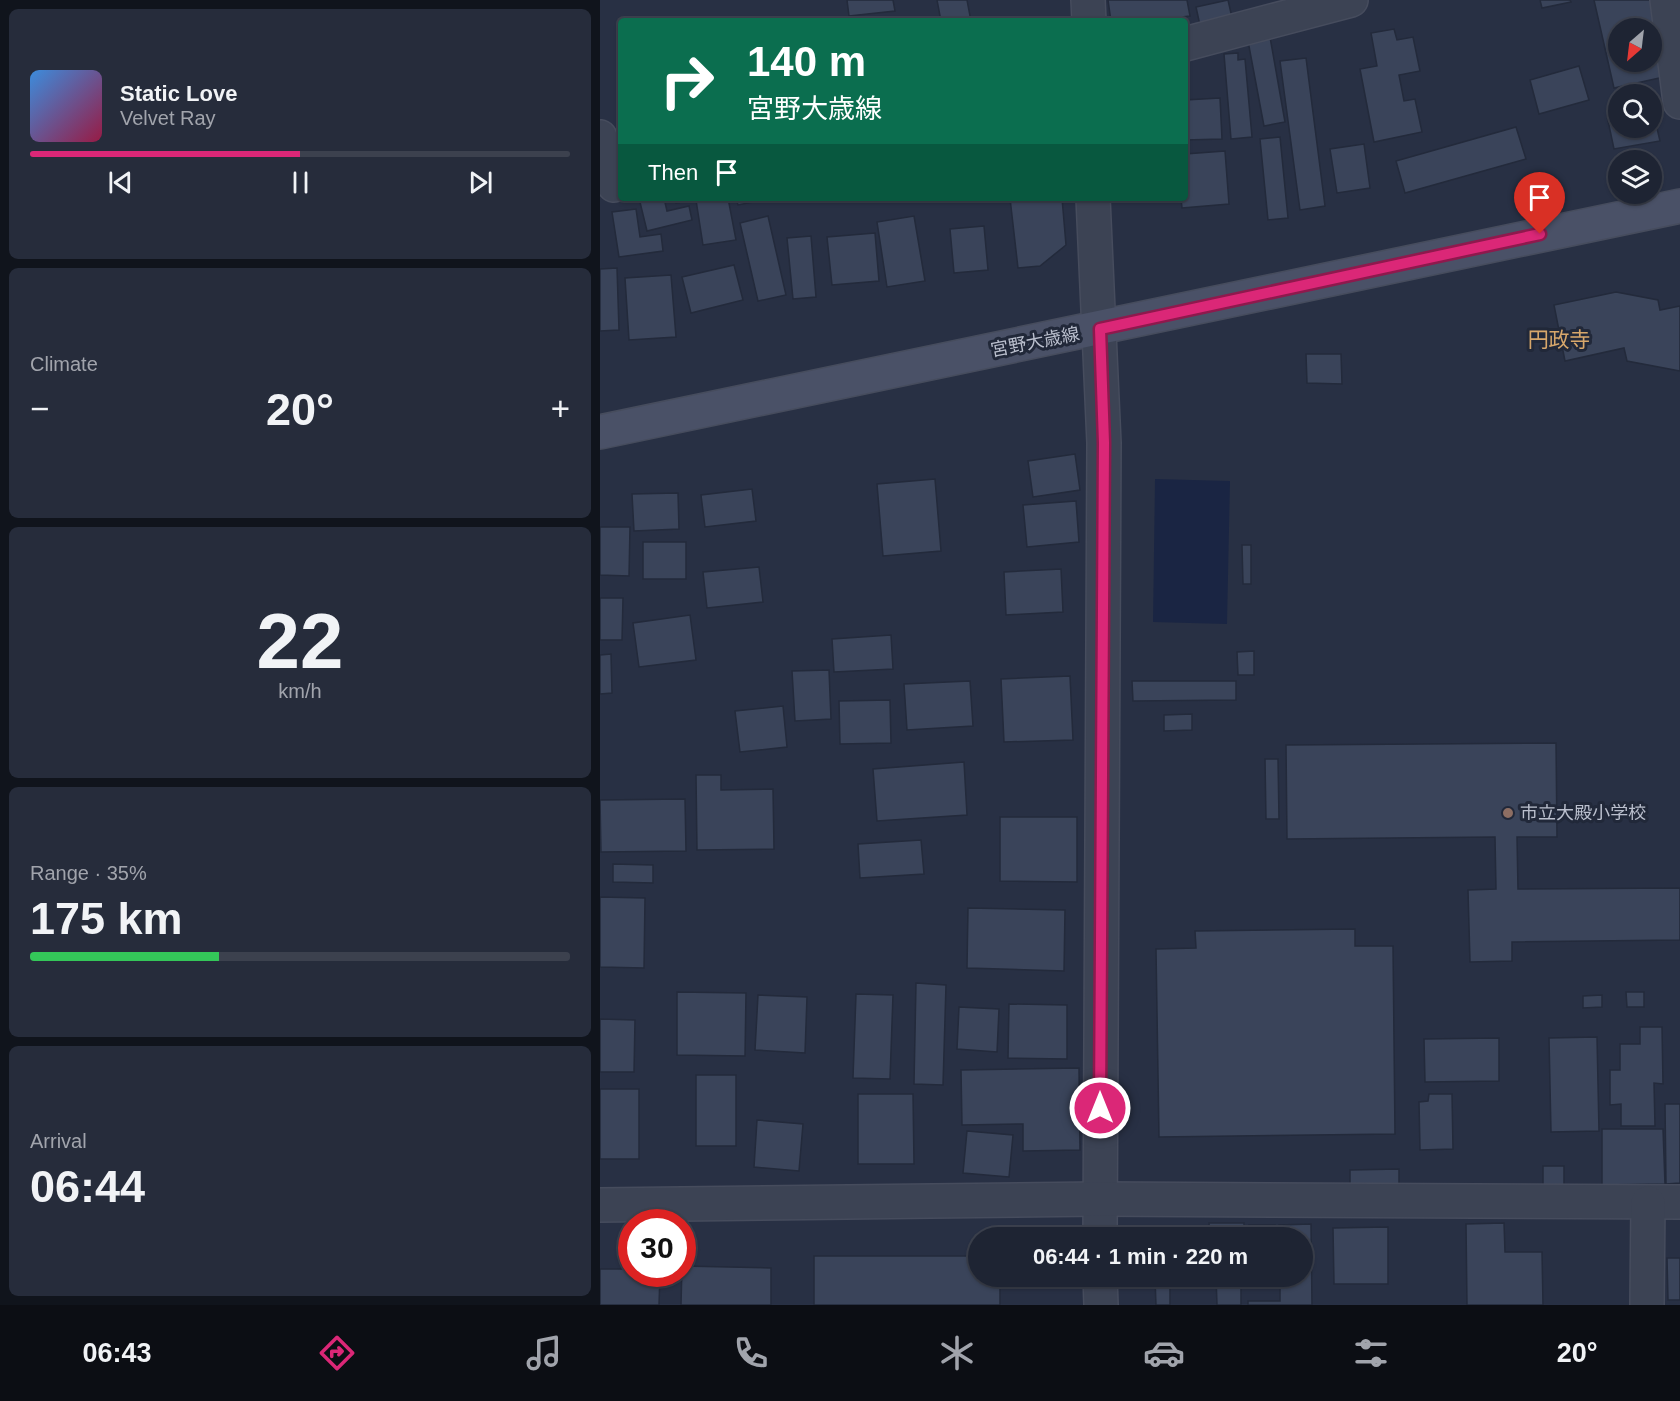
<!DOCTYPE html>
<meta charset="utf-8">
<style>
:root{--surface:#1e2433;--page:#262c3b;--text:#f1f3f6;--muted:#a1a4ac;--line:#3c414e;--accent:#db2777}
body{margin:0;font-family:Helvetica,"Noto Sans JP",sans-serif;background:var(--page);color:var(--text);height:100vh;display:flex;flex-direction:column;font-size:22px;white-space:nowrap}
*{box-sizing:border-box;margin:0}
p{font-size:20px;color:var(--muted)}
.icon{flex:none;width:33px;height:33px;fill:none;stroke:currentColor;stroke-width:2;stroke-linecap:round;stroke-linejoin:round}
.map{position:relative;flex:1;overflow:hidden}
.side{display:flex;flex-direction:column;gap:9px;padding:9px;background:#10141c;width:600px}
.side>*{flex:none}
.banner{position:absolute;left:18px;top:18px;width:570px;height:183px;border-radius:6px;box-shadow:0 2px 4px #0004,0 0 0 2px var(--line);background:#0b6e4f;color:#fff;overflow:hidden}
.needle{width:39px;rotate:208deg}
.tools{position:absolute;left:1008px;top:18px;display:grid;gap:12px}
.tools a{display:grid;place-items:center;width:54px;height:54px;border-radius:50%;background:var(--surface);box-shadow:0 2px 4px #0004,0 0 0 2px var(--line);font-size:30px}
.speed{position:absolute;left:18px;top:1209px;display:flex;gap:12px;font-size:30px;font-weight:700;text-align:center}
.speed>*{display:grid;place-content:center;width:78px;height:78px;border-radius:50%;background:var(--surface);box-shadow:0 2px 4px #0004,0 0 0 2px var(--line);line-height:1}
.speed .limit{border:9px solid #d22;background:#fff;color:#111}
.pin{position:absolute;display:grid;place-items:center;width:51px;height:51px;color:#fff;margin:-62px -26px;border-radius:50% 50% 50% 0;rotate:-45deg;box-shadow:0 0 6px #0007}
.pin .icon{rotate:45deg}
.me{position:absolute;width:66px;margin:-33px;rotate:0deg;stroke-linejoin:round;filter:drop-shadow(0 0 4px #0008)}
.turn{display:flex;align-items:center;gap:21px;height:126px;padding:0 30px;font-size:27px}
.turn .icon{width:78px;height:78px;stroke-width:2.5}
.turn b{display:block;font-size:42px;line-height:51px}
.then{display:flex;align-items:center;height:57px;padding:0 30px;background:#0003;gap:12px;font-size:22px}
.big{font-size:45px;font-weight:700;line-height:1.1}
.side .tile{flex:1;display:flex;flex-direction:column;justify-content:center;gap:9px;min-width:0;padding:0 21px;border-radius:9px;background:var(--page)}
.side .dial{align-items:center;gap:0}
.dial b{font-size:78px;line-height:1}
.song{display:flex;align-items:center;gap:18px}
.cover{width:72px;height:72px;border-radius:9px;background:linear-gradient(135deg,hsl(210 70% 55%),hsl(340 70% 35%))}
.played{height:6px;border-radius:3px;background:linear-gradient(90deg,var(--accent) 50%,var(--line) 50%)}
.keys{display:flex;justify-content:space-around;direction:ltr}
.heat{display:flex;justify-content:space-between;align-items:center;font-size:33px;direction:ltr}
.charge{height:9px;border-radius:4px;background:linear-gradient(90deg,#34c759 35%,var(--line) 0)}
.trip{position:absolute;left:368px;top:1227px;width:345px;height:60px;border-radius:30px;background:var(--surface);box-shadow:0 2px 4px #0004,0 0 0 2px var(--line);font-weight:700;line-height:60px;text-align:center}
.tab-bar{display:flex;height:96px;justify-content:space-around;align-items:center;background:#0c0e14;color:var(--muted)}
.tab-bar .icon{width:42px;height:42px}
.tab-bar .on{color:var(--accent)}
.tab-bar b{font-size:27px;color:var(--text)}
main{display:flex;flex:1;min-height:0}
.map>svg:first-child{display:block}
.water{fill:#1a2543}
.building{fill:#3a445a;stroke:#232a3b;stroke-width:1.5;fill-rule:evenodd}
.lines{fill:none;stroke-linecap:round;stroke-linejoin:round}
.minor-casing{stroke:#464c5d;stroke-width:36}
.secondary-casing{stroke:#464c5d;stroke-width:36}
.minor{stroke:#3c4354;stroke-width:33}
.secondary{stroke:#4a5167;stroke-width:33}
.route-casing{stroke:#8e194d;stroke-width:15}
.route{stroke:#db2777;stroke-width:10}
.education-dot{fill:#8d6e63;stroke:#212839;stroke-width:2}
.labels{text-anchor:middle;stroke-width:6;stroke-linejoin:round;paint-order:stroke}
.street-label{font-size:18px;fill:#babfcd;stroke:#212839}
.poi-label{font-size:18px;fill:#babfcd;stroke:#212839;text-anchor:start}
.quarter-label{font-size:21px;fill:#d7a76b;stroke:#212839}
</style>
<main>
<section class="side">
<div class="tile">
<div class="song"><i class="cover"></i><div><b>Static Love</b><p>Velvet Ray</p></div></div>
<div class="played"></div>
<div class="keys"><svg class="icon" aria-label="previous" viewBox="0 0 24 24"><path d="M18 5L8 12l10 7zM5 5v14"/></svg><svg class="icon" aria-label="pause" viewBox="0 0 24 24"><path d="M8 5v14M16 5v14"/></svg><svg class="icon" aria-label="next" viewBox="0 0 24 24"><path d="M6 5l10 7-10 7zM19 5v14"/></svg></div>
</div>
<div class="tile"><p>Climate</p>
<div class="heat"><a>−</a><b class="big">20°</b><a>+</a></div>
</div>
<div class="tile dial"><b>22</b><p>km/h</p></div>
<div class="tile"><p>Range · 35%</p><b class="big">175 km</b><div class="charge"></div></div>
<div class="tile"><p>Arrival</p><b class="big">06:44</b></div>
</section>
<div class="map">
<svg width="1080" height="1305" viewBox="0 0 1080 1305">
<rect width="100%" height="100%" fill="#283044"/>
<!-- water -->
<path class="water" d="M555 479 630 481 627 624 553 622Z"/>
<!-- building -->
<g class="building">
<path d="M247 0H293L295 11 249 16Z"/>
<path d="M337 0H367L371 21H341Z"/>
<path d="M508 0H587L590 16 547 21H511Z"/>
<path d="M628 0 633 22 601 30 596 7Z"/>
<path d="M940 0H970L971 2 942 8Z"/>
<path d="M994 0H1056L1073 75 1014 88ZM1018 28H1052V62H1018Z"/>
<path d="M794 29 797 40 813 37 820 71 799 75 804 101 815 99 822 132 774 142 760 69 777 66 771 33Z"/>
<path d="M670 37 685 122 664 126 648 41Z"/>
<path d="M638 53V60L645 59 652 137 631 139 624 54Z"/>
<path d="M706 58 725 206 700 210 680 61Z"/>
<path d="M979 66 989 100 939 114 930 80Z"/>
<path d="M620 98 622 139 585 140V100Z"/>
<path d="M1052 107 1060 141 1014 149 1007 116 1018 113V128H1052Z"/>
<path d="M916 127 926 159 805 193 796 161Z"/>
<path d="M680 137 688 218 668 220 660 139Z"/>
<path d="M764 144 770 188 737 193 730 149Z"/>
<path d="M625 151 629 204 582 208 581 198H585V154Z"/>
<path d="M39 198H64L67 211 89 206 92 220 47 231Z"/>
<path d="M75 198H128L136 240 103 245 96 200 76 203Z"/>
<path d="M136 198H172L138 205Z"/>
<path d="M410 198H462L466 245 440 266 418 268Z"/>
<path d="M36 209 40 237 61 234 63 251 19 257 12 212Z"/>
<path d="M168 216 186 295 158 301 140 223Z"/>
<path d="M314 216 325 281 287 287 277 222Z"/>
<path d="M384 226 388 270 354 273 350 229Z"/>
<path d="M275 233 279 281 232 285 227 237Z"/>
<path d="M211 236 216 297 193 299 187 238Z"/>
<path d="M134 265 143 300 91 313 82 277Z"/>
<path d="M17 268 19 330 0 331V269Z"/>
<path d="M71 275 76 337 29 340 25 278Z"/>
<path d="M1016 292 1058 300 1060 310 1080 306V371L1027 361 1024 348 965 361 954 305Z"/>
<path d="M706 354H741L742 384 707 383Z"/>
<path d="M475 454 480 490 433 497 428 461Z"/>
<path d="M335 479 341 551 283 556 277 484Z"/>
<path d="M152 489 156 521 105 527 101 495Z"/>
<path d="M78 493 79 529 34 531 32 494Z"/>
<path d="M476 501 479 542 427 547 423 505Z"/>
<path d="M0 527H30L29 576 0 575Z"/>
<rect x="43" y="542" width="43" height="37"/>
<path d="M642 545H651V584H643Z"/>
<path d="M159 567 163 602 107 608 103 572Z"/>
<path d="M461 569 463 612 406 615 404 572Z"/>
<path d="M0 598H23L22 640H0Z"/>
<path d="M90 615 96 660 39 667 33 623Z"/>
<path d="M291 635 293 669 234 672 232 639Z"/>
<path d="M654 651V675H638L637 652Z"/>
<path d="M11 654 12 693 0 694V655Z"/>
<path d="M229 670 231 719 195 721 192 671Z"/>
<path d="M470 676 473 740 404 742 401 679Z"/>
<path d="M370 681 373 726 307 730 304 684Z"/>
<path d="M532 681H636V700L533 701Z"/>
<path d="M290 700 291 743 240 744 239 701Z"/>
<path d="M183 706 187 747 140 752 135 711Z"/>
<path d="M592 714V730L564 731V715Z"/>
<path d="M956 743 957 837H917L918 889 1080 888V940L912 942V961L870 962 868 890 896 889 895 837 687 839 686 745Z"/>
<path d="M665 759H678L679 819H666Z"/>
<path d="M364 762 367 815 277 821 273 769Z"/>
<path d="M96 775H121V790L173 789 174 849 97 850Z"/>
<path d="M85 799 86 851 1 852 0 800Z"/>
<path d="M400 817H477V882L400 881Z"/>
<path d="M321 840 324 874 260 878 258 844Z"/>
<path d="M13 864 53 865V883L13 882Z"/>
<path d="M0 897 45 898 44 968 0 967Z"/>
<path d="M368 908 465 910 464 971 367 968Z"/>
<path d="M755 929V946H793L795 1134 559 1137 556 949 596 948 595 931Z"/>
<path d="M316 983 346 985 343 1085 314 1084Z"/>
<path d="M77 992 146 993 145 1056 77 1055Z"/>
<path d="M1026 992H1044V1007H1027Z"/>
<path d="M256 994 293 995 290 1079 253 1078Z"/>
<path d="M158 995 207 997 205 1053 155 1050Z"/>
<path d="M1002 995V1007L983 1008V996Z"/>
<path d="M409 1004 467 1005V1059L408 1058Z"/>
<path d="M359 1007 399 1009 397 1052 357 1049Z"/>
<path d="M0 1019 35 1020 34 1072H0Z"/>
<path d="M1040 1027H1062L1063 1084 1054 1083 1055 1126H1021V1104L1010 1105V1070H1020V1044H1040Z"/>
<path d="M997 1037 999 1131 951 1132 949 1038Z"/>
<path d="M899 1038V1081L825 1082 824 1039Z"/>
<path d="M479 1068 480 1150 423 1151V1124L362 1125 361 1070Z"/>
<rect x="96" y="1075" width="40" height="71"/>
<rect x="0" y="1089" width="39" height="70"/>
<path d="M258 1094H313L314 1164H258Z"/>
<path d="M829 1094H852L853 1149 820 1150 819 1102 828 1101Z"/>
<path d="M1065 1104H1080V1183L1066 1184Z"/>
<path d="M157 1120 203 1124 199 1171 154 1167Z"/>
<path d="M1002 1129H1063L1065 1184 1002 1185Z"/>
<path d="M367 1131 413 1135 409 1177 363 1173Z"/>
<path d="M943 1166H964V1185L943 1186Z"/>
<path d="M799 1169V1187L750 1188V1170Z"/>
<path d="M609 1223H644V1238H610Z"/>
<path d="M904 1223 905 1252H942L943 1305H867L866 1224Z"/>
<path d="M711 1224 712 1305H648V1301H680V1276H702V1238H679V1225Z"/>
<rect x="649" y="1225" width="26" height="13"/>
<path d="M598 1227V1238H526L525 1228Z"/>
<path d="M788 1227V1284H734L733 1228Z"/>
<path d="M214 1256H378V1276H400V1305H214Z"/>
<path d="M1067 1258H1080V1300H1068Z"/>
<path d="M82 1266 171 1268V1305H81Z"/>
<path d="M0 1269H32V1274H60L59 1305H0Z"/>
<path d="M526 1276H599V1278H570V1305H556L555 1278Z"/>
<path d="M616 1276H641V1305H617Z"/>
</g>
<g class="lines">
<defs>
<g id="minor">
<path d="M488 0 489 21"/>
<path d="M1067 0 1080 102"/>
<path d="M585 44 751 0"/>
<path d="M0 137 14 185"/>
<path d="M493 198 504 443 500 1238"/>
<path d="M0 1205 499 1199 1080 1202"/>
<path d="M500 1276 501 1305"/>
<path d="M1047 1305 1048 1203"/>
</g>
<path id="secondary" d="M0 432 1080 206"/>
</defs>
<!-- minor casing -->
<use href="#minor" class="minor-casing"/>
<!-- secondary casing -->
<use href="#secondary" class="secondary-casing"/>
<!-- minor -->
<use href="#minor" class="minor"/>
<!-- secondary -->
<use href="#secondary" class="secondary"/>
</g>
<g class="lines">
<defs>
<path id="route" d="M500 1108 504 443 500 329 940 234"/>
</defs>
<!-- route casing -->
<use href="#route" class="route-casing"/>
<!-- route -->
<use href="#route" class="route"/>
</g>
<!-- markers -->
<circle class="education-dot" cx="908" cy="813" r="6"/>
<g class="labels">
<!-- street labels -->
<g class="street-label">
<text transform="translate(435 342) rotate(-11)" y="6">宮野大歳線</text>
</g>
<!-- poi labels -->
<g class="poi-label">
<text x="920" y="819">市立大殿小学校</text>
</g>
<!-- quarter labels -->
<g class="quarter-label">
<text x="959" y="347">円政寺</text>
</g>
</g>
</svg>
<div class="tools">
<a><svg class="needle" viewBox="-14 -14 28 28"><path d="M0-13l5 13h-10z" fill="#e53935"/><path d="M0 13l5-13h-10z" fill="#a1a4ac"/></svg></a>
<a><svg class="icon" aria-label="search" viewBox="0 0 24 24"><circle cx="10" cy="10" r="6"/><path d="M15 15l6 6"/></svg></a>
<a><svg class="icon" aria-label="layers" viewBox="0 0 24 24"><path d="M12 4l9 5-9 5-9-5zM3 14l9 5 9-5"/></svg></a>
</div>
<div class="speed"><div class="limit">30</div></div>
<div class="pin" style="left:940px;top:234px;background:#d93025"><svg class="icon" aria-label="arrive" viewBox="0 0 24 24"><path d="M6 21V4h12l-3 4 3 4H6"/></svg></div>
<svg class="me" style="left:500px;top:1108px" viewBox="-20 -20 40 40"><circle r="17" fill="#db2777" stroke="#fff" stroke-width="3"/><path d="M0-11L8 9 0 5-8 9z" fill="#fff"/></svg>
<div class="trip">06:44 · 1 min · 220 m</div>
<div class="banner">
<div class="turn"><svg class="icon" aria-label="right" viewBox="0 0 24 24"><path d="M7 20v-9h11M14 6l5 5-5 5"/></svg><div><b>140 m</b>宮野大歳線</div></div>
<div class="then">Then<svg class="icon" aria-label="arrive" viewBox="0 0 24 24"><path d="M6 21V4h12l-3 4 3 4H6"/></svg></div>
</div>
</div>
</main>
<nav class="tab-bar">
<b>06:43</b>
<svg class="icon on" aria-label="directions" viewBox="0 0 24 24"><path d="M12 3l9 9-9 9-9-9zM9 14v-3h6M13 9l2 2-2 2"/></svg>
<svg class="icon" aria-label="music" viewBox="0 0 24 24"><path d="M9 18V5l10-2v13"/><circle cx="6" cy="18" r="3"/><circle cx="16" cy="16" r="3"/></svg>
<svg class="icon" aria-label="phone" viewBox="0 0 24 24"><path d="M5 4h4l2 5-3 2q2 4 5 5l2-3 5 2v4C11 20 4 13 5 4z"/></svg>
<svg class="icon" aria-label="climate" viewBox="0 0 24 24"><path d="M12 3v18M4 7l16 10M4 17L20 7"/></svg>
<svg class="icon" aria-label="car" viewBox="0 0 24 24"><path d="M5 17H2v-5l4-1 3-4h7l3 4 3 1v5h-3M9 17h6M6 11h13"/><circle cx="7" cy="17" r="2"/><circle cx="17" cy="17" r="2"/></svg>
<svg class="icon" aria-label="filters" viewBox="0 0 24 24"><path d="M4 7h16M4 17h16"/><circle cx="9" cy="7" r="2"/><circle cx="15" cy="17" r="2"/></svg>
<b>20°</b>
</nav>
